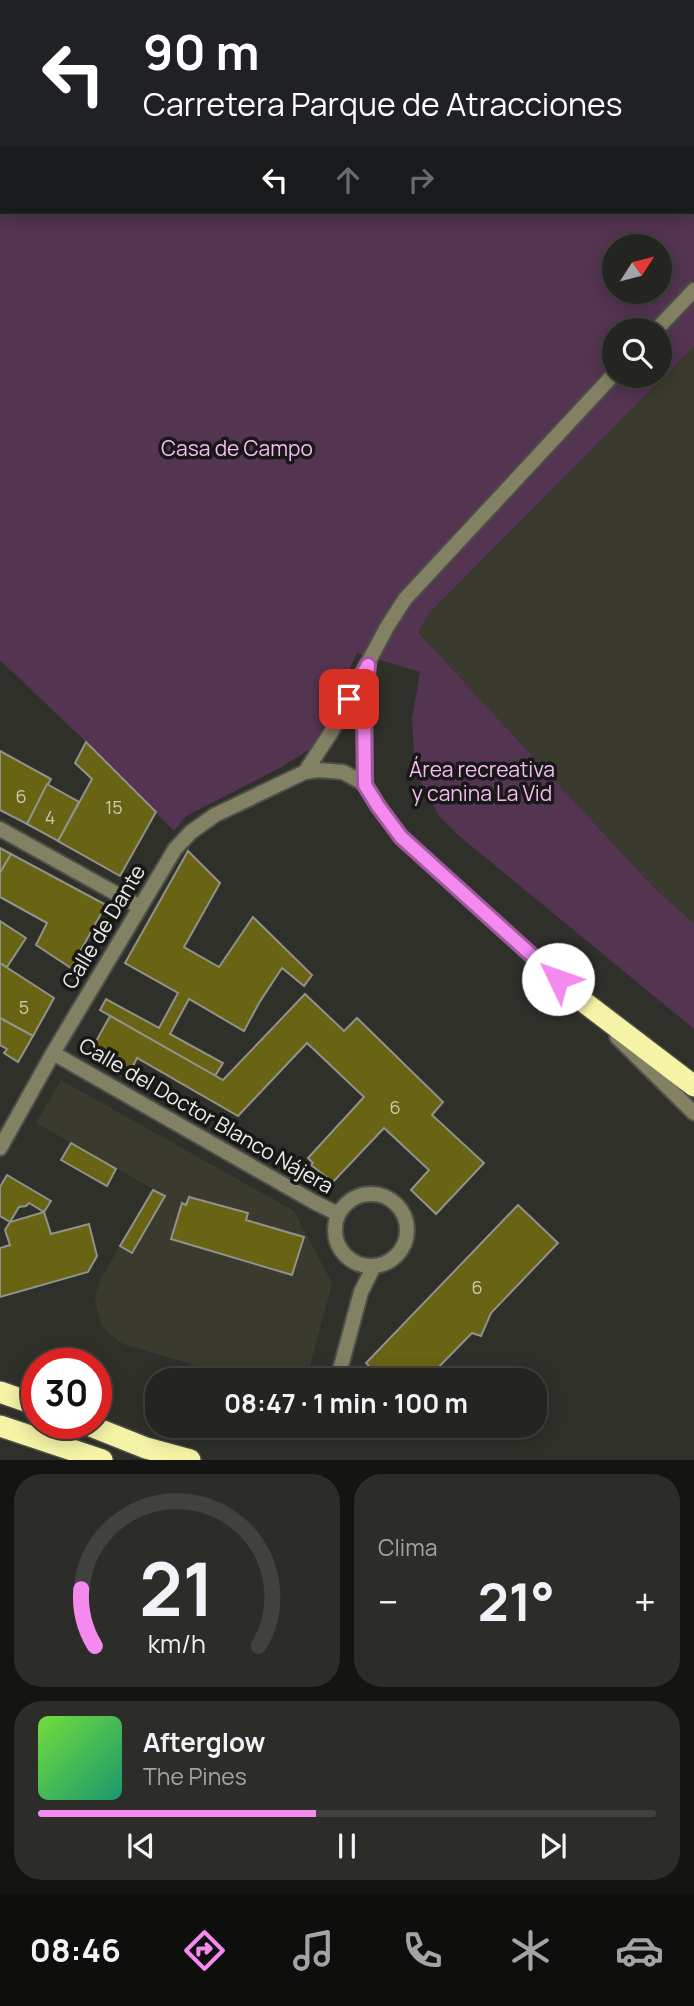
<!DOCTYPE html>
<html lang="es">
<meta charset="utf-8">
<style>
:root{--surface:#242420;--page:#2c2c29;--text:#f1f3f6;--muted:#a3a4a5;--line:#41413e;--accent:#f489f0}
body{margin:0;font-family:Manrope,sans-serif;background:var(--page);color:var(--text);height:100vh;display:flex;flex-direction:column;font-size:26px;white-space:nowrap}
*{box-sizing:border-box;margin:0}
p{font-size:23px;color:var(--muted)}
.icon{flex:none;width:38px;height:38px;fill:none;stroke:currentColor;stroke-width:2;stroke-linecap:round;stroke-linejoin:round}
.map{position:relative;height:1460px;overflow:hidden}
.side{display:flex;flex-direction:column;gap:14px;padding:14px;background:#141412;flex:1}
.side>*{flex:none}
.top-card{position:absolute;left:0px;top:0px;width:695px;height:214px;box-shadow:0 4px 18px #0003,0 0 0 2px var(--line);background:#202124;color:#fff;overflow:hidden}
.needle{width:46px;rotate:54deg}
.controls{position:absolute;left:602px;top:234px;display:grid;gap:14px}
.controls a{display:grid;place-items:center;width:70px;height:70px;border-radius:50%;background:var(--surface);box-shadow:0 4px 18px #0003,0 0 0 2px var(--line);font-size:35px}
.speed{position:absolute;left:21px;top:1348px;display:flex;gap:14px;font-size:35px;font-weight:700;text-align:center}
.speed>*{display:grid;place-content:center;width:91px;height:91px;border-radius:50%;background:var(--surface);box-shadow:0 4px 18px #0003,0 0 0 2px var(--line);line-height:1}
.speed .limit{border:10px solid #d22;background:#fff;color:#111}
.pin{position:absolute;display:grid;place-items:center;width:60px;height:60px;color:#fff;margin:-30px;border-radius:14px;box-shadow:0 4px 10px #0006}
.me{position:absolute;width:77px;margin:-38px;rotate:312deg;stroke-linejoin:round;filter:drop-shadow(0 0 5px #0008)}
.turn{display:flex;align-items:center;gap:24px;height:147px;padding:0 28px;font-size:32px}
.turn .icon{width:91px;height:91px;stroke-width:2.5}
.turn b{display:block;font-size:49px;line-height:60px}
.lanes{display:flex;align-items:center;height:66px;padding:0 28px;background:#0003;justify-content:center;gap:35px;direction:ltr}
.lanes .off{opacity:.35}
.big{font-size:52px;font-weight:700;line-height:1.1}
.side .widget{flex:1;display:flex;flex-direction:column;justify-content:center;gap:10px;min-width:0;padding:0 24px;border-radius:28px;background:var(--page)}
.side .dial{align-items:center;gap:0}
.dial svg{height:182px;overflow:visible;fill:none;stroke:var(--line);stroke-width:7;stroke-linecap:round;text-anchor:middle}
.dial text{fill:var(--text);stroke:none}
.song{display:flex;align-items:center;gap:21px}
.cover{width:84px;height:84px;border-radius:10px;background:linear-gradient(135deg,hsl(100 70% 55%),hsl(160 70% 35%))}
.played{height:7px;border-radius:4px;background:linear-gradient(90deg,var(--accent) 45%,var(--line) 45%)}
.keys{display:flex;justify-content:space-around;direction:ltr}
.heat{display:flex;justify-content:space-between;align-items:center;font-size:38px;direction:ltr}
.side .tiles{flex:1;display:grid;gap:14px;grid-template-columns:1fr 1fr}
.widget:last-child{grid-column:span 2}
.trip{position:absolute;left:145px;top:1368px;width:402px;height:70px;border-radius:28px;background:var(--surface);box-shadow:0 4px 18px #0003,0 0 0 2px var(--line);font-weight:700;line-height:70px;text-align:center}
.tab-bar{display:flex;height:112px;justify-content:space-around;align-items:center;background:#0e0e0d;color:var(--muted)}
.tab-bar .icon{width:49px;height:49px}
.tab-bar .current{color:var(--accent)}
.tab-bar b{font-size:32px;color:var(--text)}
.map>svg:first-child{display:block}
.built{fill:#3a3a2f}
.green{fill:#533451;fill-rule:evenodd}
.building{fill:#686414;stroke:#92928d;stroke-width:2}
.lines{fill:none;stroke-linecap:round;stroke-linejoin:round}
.minor-casing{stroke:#4e4e49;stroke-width:18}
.motorway-casing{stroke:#4e4e49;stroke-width:24}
.minor{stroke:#828163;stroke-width:14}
.motorway{stroke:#f5f3a6;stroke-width:21}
.route-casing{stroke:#9f599c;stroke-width:18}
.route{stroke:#f489f0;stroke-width:12}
.labels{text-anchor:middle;stroke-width:7;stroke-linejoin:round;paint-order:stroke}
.number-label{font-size:18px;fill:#cbcab4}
.park-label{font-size:21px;fill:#f7baf3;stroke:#181816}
.street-label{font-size:21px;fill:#ecece9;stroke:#181816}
</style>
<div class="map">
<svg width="694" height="1460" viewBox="0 0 694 1460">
<rect width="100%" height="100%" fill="#30302b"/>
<!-- built -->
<g class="built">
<path d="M694 347V923L655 889 418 632 429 613Z"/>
<path d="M61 1080 294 1211 332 1283 306 1381H248L123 1344 108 1333 101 1324 97 1308 95 1298 99 1282 153 1189 36 1123Z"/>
</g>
<!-- green -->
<path class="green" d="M0 0H694V347L429 613 418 632 655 889 694 923V1029L458 835 439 816 415 772 412 719 420 672 357 653 313 747 280 768 186 816 174 831 86 742 0 660ZM2 2H693V212H2ZM614 247H660V292H614ZM614 331H660V376H614Z"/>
<!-- building -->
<g class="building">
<path d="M86 742 156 812 120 876 58 841 92 779 75 763Z"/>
<path d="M0 751 51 779 27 824 0 810Z"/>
<path d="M47 784 79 802 58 841 27 824Z"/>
<path d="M0 848 11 854 0 873Z"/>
<path d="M188 851 220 883 184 947 219 967 253 917 312 975 304 986 282 968 259 1003 244 1031 189 999 170 1034 223 1063 215 1076 100 1010 106 999 159 1028 178 993 125 963Z"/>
<path d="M11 854 106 905 71 968 36 945 47 923 0 897V873Z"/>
<path d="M0 921 26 938 7 967 0 963Z"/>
<path d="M0 963 54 998 33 1036 0 1018Z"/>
<path d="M305 994 344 1031 357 1018 443 1102 432 1115 484 1163 436 1214 411 1190 429 1170 384 1128 333 1182 311 1165 313 1163 308 1158 364 1097 307 1043 238 1116 137 1058 128 1076 89 1054 110 1016 223 1080Z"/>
<path d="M0 1018 33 1036 18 1062 4 1053 7 1049 0 1045Z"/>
<path d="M71 1143 116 1169 107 1186 61 1160Z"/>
<path d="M7 1175 51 1201 44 1212 29 1203 26 1206 19 1207 10 1222 0 1216V1187Z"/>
<path d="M153 1190 165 1196 132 1253 120 1246Z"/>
<path d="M189 1197 248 1213 246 1220 304 1237 292 1275 171 1239 182 1203 186 1205Z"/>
<path d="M518 1205 558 1243 491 1313 481 1336 472 1333 425 1381H384L366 1363Z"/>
<path d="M44 1212 51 1234 89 1224 97 1256 88 1272 0 1297V1248L10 1245 5 1230 10 1222Z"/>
</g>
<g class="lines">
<defs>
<g id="minor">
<path d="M655 331 694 290"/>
<path d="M305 772 330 734 387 627 405 599 614 374"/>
<path d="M365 784 364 702 367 669"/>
<path d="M0 829 140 907"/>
<path d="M617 1037 694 1113"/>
<path d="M53 1053 314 1202 338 1214"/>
<path d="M0 1148 53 1053 175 849 191 832 215 815 305 772 318 770 343 772 365 784 378 806 401 837 586 1005"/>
<circle cx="371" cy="1230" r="36"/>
<path d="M337 1381 361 1292 374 1266"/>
</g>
<g id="motorway">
<path d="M580 999 694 1086"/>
<path d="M0 1392 37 1405"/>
<path d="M83 1423 146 1448 190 1460"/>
<path d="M0 1426 102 1460"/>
</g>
</defs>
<!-- minor casing -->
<use href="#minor" class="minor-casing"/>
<!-- motorway casing -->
<use href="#motorway" class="motorway-casing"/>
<!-- minor -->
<use href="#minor" class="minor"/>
<!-- motorway -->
<use href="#motorway" class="motorway"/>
</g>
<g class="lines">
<defs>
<path id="route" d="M349 699 368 665 364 702 365 785 378 806 401 837 558 979"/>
</defs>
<!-- route casing -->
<use href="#route" class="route-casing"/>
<!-- route -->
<use href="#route" class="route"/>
</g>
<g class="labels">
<!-- number labels -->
<g class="number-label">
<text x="21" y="803">6</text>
<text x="114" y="814">15</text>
<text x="50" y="824">4</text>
<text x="24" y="1014">5</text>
<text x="395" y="1114">6</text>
<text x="477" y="1294">6</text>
</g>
<!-- park labels -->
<g class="park-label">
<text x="237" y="456">Casa de Campo</text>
<text x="482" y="777">Área recreativa<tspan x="482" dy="24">y canina La Vid</tspan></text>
</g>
<!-- street labels -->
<g class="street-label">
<text transform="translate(104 927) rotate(-59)" y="7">Calle de Dante</text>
<text transform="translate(206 1116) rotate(30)" y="7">Calle del Doctor Blanco Nájera</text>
</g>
</g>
</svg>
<div class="controls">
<a><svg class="needle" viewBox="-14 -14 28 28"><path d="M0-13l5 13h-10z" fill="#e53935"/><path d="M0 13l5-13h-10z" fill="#a3a4a5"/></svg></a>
<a><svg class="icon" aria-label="search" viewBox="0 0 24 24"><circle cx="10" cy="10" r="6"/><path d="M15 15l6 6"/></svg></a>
</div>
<div class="speed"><div class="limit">30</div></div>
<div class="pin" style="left:349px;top:699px;background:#d93025"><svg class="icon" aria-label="arrive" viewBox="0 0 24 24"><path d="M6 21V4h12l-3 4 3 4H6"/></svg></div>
<svg class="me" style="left:558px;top:979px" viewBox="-20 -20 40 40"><circle r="19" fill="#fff"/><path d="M0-13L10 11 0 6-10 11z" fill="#f489f0"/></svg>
<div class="trip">08:47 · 1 min · 100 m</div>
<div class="top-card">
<div class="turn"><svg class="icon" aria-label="left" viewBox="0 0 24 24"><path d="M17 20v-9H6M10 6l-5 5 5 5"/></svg><div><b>90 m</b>Carretera Parque de Atracciones</div></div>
<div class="lanes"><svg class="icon" aria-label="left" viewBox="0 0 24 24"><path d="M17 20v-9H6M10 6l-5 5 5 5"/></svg><svg class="icon off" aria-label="ahead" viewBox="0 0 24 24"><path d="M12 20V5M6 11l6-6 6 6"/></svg><svg class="icon off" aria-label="right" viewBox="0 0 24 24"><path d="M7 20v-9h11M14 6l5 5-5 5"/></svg></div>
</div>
</div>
<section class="side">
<div class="tiles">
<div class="widget dial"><svg viewBox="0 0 100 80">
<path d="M14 69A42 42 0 1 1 86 69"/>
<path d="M14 69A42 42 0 0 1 8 44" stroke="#f489f0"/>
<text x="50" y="56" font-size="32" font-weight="700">21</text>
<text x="50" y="72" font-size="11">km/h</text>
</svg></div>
<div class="widget"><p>Clima</p>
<div class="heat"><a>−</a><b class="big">21°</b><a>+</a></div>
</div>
<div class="widget">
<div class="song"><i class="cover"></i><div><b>Afterglow</b><p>The Pines</p></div></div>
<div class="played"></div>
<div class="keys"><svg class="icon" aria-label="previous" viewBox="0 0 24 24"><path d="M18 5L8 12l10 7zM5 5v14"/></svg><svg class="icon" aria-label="pause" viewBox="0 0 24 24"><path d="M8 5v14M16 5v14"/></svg><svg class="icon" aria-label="next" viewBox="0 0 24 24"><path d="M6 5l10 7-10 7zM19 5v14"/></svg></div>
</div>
</div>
</section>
<nav class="tab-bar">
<b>08:46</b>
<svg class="icon current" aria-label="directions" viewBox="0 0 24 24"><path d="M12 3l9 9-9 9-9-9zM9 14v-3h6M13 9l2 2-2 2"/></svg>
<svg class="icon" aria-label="music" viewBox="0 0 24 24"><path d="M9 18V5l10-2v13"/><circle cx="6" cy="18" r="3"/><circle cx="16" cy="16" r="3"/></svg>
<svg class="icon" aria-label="phone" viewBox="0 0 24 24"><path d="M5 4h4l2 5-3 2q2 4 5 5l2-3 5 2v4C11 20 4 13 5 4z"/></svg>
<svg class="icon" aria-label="climate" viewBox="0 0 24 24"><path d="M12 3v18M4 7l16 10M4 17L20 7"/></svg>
<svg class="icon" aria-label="car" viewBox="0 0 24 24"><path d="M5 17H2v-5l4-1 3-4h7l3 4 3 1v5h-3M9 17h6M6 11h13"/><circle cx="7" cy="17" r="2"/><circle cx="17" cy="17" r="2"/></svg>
</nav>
